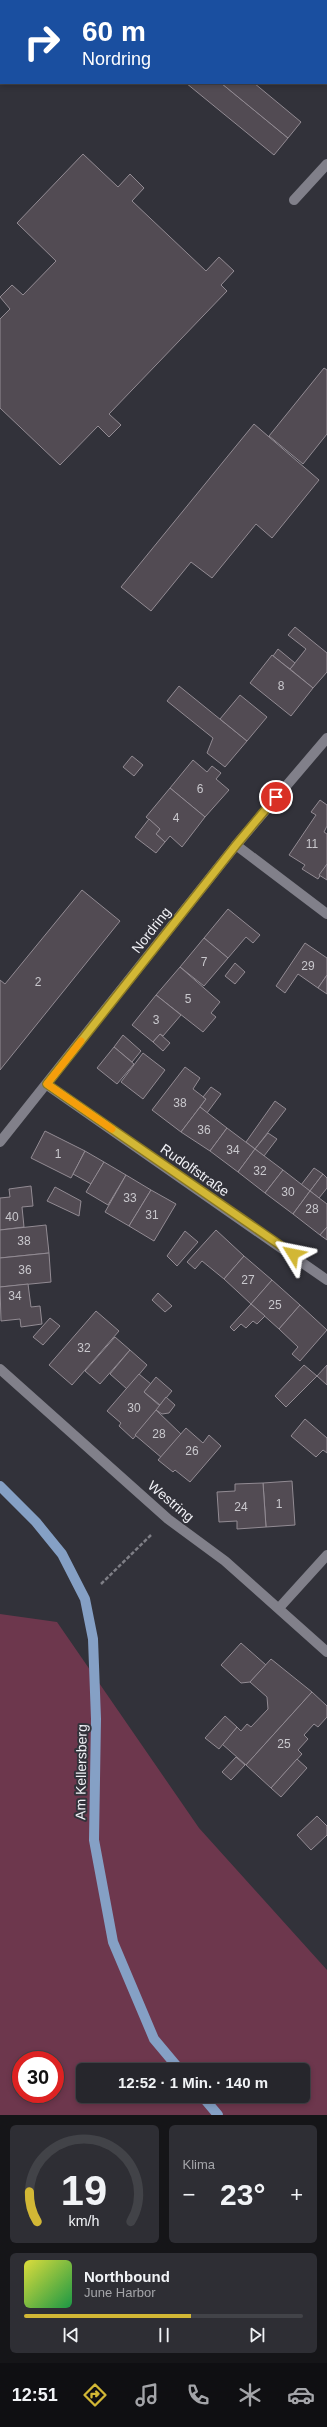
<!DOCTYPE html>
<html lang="de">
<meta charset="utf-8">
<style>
:root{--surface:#26262c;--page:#2e2e34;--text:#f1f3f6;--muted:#a4a5a9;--line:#424348;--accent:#d2b735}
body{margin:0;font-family:Arial,sans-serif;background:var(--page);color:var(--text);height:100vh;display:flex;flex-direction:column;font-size:15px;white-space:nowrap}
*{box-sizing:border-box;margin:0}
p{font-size:13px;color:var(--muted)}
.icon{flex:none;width:22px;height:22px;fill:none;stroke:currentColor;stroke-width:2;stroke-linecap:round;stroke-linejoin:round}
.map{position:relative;height:2115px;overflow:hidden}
.sheet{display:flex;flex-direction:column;gap:10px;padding:10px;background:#151518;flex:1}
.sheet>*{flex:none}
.hud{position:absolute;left:0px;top:0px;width:327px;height:84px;box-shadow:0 2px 6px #0003,0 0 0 1px var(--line);background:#1a4fa0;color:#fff;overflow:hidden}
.speed{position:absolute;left:12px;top:2051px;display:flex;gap:8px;font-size:20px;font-weight:700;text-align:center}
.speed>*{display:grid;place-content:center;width:52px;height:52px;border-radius:50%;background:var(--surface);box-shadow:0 2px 6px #0003,0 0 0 1px var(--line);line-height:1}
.speed .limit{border:6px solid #d22;background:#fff;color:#111}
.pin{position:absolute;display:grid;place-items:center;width:34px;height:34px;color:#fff;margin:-17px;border:2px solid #fff;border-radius:50%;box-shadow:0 1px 4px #0007}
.me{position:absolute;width:44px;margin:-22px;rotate:305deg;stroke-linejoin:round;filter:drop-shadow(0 0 3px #0008)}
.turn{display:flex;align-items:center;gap:14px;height:84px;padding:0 16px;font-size:18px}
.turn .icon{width:52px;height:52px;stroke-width:2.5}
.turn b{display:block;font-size:28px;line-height:34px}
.big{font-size:30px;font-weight:600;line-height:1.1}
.sheet .tile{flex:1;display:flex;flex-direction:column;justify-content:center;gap:6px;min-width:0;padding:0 14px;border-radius:6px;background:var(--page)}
.sheet .dial{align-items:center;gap:0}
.dial svg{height:104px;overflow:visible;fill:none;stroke:var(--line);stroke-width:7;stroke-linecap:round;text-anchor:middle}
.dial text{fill:var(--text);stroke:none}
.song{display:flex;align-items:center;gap:12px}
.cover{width:48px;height:48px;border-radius:6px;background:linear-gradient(135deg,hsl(60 70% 55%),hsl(140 70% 35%))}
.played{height:4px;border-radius:2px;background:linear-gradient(90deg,var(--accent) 60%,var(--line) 60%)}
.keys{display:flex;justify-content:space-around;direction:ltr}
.heat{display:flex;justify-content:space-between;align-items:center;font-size:22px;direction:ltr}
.sheet .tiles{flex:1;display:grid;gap:10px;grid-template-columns:1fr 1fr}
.tile:last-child{grid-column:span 2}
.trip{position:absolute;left:76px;top:2063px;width:234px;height:40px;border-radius:6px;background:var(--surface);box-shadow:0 2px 6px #0003,0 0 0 1px var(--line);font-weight:600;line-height:40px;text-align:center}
.tabs{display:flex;height:64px;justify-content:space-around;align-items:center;background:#0f0f12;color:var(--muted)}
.tabs .icon{width:28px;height:28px}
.tabs .on{color:var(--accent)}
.tabs b{font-size:18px;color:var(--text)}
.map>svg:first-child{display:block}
.green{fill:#6d374d;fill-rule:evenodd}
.building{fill:#524b53;stroke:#928b93}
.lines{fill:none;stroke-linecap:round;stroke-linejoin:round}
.path{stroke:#7f7f86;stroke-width:2.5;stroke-dasharray:4 2;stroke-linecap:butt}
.minor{stroke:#81808a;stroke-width:10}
.major{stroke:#85a0c5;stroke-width:10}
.route-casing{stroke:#872;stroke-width:10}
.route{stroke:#d2b735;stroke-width:7}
.slow{stroke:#f59e0b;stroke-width:7}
.labels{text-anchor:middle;stroke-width:4;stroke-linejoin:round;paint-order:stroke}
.number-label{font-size:12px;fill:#c9c8cd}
.street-label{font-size:14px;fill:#f1f1f6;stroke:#32323a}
</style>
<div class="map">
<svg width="327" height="2115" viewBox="0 0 327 2115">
<rect width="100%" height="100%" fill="#32323a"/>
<!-- green -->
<path class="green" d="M0 1614 57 1622 199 1828 327 1970V2115H0ZM21 2060H55V2094H21ZM83 2070H303V2096H83Z"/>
<!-- building -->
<g class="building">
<path d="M186 83H221L288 138 274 155Z"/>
<path d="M221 83H254L301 122 288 138Z"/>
<path d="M83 154 118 187 130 174 144 188 132 201 206 271 219 257 234 271 221 285 227 291 109 414 121 425 109 437 98 426 60 465 0 408V319L10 309 0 297 12 285 23 295 56 261 17 223Z"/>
<path d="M324 368 327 370V434L303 464 269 436Z"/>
<path d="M254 424 319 480 272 538 256 524 212 578 191 562 151 611 121 587Z"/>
<path d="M295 627 327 653V672L313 688 290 669 306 649 288 635Z"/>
<path d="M278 649 295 663 290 669 273 656Z"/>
<path d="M272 655 313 688 291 716 250 683Z"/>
<path d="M179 686 247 741 225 767 207 753 213 738 167 701Z"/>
<path d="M240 695 267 717 247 741 220 719Z"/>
<path d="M132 756 143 765 134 776 123 767Z"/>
<path d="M193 760 207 772 212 766 221 773 216 779 229 790 205 817 170 788Z"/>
<path d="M170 788 205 817 182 847 170 836 165 842 156 834 160 829 146 817Z"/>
<path d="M320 800 327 805V826L324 832 327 834V864L318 879 302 869 305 865 289 855 316 815 311 812Z"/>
<path d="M149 819 160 829 156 834 165 842 156 853 135 837Z"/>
<path d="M327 864V880L319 875Z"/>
<path d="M82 890 120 921 0 1070V980L5 984Z"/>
<path d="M228 909 260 935 253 943 246 937 228 958 204 938Z"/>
<path d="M204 938 228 958 204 986 180 967Z"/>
<path d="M305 943 327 958V975L318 988 298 974 285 993 276 986Z"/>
<path d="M235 963 245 972 235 984 225 976Z"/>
<path d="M180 967 220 1002 211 1013 216 1017 203 1032 156 995Z"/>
<path d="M327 975V994L318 988Z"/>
<path d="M156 995 181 1015 163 1036 160 1034 153 1042 132 1025Z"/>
<path d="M160 1034 170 1043 163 1051 153 1042Z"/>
<path d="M123 1035 141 1051 132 1062 114 1047Z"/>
<path d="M114 1047 134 1064 117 1084 97 1068Z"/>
<path d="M143 1053 165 1070 143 1099 121 1082Z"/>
<path d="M185 1067 200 1078 193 1089 206 1099 181 1132 152 1110Z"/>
<path d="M211 1087 221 1094 207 1113 200 1107 206 1099 203 1097Z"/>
<path d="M275 1101 286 1109 255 1149 246 1142Z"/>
<path d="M200 1107 227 1128 210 1151 181 1132Z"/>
<path d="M227 1128 255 1149 238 1172 210 1151Z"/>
<path d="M45 1131 85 1151 71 1178 31 1158Z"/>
<path d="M268 1133 277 1139 264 1156 255 1149Z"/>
<path d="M255 1149 283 1170 265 1193 238 1172Z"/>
<path d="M85 1151 104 1162 91 1184 73 1174Z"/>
<path d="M104 1162 126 1175 108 1205 86 1192Z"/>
<path d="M314 1168 323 1174 310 1191 301 1185Z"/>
<path d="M283 1170 310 1191 293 1214 265 1193Z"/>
<path d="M323 1174 327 1178V1188L319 1198 310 1191Z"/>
<path d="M126 1175 151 1190 129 1226 105 1212Z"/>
<path d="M31 1186 33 1206 22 1207 24 1227 0 1230V1198L10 1197 9 1189Z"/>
<path d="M55 1187 81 1201 79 1216 47 1201Z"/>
<path d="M151 1190 176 1204 154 1241 129 1226Z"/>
<path d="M310 1191 327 1204V1227L320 1235 293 1214Z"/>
<path d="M46 1225 49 1253 0 1258V1230Z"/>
<path d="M327 1227V1240L320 1235Z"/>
<path d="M216 1230 244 1256 224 1279 202 1261 195 1269 187 1262Z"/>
<path d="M185 1231 198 1242 177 1266 167 1256Z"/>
<path d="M49 1253 51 1282 0 1287V1258Z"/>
<path d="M244 1256 272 1280 251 1304 224 1279Z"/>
<path d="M272 1280 300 1305 279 1329 251 1304Z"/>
<path d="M28 1284 31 1307 40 1306 42 1324 21 1327 20 1319 1 1321 0 1287Z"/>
<path d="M158 1293 172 1306 165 1312 152 1300Z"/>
<path d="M251 1304 265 1316 257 1324 253 1321 246 1328 241 1324 234 1331 230 1327Z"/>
<path d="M300 1305 327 1330 300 1361 292 1354 298 1347 279 1329Z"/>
<path d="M96 1311 119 1331 72 1385 49 1365Z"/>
<path d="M50 1318 60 1326 43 1345 33 1337Z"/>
<path d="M115 1337 130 1350 100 1384 85 1371Z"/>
<path d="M130 1350 147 1365 127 1389 110 1374Z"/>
<path d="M304 1365 317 1376 286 1407 275 1396Z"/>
<path d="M327 1365V1385L317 1376Z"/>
<path d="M139 1374 151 1384 144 1392 160 1406 133 1439 119 1426 121 1423 107 1411Z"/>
<path d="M156 1377 172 1391 160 1405 144 1392Z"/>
<path d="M166 1397 175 1405 169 1413 162 1414 156 1410Z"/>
<path d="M156 1410 182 1435 162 1458 135 1435Z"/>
<path d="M305 1419 327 1438V1453L323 1450 316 1457 291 1436Z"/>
<path d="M186 1428 203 1443 209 1435 221 1446 190 1482 175 1470 173 1472 158 1460Z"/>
<path d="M292 1481 295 1525 266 1527 263 1483Z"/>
<path d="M263 1483 266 1527 237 1529V1521L219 1522 217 1492 235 1491V1484Z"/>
<path d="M241 1643 266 1665 250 1682 241 1683 221 1665Z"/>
<path d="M271 1659 312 1692 246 1765 222 1744 237 1727 241 1731 247 1724 251 1727 268 1709 267 1697 250 1682Z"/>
<path d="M312 1692 327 1706V1717L318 1727 314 1724 304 1735 308 1739 298 1750 302 1754 271 1788 246 1765Z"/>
<path d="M225 1716 237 1727 219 1749 205 1738Z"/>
<path d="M236 1757 245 1765 231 1780 222 1772Z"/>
<path d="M297 1759 307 1768 281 1797 271 1788Z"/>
<path d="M317 1816 327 1826V1835L311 1850 297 1835Z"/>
</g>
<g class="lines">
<!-- path -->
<path class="path" d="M101 1584 152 1534"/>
<!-- minor -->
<g class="minor">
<path d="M294 200 327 164"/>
<path d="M236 845 327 914"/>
<path d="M47 1085 327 1280"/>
<path d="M0 1142 236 845 327 738"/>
<path d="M0 1369 168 1519 225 1561 327 1652"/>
<path d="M279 1608 327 1555"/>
</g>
<!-- major -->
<g class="major">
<path d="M0 1486 36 1522 62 1554 85 1599 93 1639 96 1719 94 1840 113 1942 154 2039 180 2070"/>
<path d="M202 2096 218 2115"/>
</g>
</g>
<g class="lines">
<defs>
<path id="route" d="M276 797 236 845 47 1084 293 1254"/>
</defs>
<!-- route casing -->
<use href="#route" class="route-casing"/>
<!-- route -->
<use href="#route" class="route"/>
<!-- slow -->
<path class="slow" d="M81 1041 47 1084 112 1129"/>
</g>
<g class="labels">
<!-- number labels -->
<g class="number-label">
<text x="281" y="690">8</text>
<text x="200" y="793">6</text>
<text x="176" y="822">4</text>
<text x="312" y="848">11</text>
<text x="204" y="966">7</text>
<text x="308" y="970">29</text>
<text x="38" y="986">2</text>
<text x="188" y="1003">5</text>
<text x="156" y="1024">3</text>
<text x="180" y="1107">38</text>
<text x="204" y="1134">36</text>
<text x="233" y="1154">34</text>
<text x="58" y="1158">1</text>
<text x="260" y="1175">32</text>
<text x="288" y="1196">30</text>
<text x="130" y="1202">33</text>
<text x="312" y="1213">28</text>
<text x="152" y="1219">31</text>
<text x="12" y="1221">40</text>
<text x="24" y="1245">38</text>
<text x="25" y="1274">36</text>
<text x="248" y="1284">27</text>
<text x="15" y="1300">34</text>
<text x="275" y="1309">25</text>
<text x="84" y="1352">32</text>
<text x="134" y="1412">30</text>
<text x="159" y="1438">28</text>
<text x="192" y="1455">26</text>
<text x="279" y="1508">1</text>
<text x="241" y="1511">24</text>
<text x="284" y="1748">25</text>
</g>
<!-- street labels -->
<g class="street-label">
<text transform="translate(151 930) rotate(-52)" y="5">Nordring</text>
<text transform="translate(195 1170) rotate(35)" y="5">Rudolfstraße</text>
<text transform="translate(171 1501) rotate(40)" y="5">Westring</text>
<text transform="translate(81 1772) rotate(-89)" y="5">Am Kellersberg</text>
</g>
</g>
</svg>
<div class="speed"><div class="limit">30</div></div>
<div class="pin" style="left:276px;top:797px;background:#d93025"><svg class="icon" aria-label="arrive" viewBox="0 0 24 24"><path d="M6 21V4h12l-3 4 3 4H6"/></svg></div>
<svg class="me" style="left:293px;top:1254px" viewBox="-20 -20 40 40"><path d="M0-17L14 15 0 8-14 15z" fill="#d2b735" stroke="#fff" stroke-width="4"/></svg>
<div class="trip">12:52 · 1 Min. · 140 m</div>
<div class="hud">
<div class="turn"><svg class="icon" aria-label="right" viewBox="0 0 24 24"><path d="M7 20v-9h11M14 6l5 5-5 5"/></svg><div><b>60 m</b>Nordring</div></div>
</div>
</div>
<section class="sheet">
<div class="tiles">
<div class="tile dial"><svg viewBox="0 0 100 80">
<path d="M14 69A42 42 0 1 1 86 69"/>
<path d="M14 69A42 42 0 0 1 8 46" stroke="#d2b735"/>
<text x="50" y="56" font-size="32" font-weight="700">19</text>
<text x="50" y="72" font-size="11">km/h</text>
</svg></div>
<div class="tile"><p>Klima</p>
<div class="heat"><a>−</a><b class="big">23°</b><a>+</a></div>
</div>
<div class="tile">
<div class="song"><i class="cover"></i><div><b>Northbound</b><p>June Harbor</p></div></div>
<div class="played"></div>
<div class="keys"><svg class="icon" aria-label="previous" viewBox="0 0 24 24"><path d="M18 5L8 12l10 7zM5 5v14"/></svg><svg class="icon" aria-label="pause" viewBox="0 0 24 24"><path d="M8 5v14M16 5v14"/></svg><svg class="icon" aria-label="next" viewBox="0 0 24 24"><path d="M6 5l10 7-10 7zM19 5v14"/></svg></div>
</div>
</div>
</section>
<nav class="tabs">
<b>12:51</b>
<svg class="icon on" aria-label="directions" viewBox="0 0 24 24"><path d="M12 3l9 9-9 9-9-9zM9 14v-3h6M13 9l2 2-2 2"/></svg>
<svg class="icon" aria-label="music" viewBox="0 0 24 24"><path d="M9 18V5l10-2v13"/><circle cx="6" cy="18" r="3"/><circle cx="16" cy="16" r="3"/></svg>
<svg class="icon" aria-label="phone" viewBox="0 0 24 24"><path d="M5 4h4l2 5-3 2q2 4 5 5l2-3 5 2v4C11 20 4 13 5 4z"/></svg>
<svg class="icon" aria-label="climate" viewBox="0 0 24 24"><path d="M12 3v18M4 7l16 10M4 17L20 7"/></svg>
<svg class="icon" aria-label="car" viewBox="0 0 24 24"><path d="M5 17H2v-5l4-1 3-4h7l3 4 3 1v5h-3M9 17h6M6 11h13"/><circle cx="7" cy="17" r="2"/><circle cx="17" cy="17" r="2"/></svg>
</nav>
